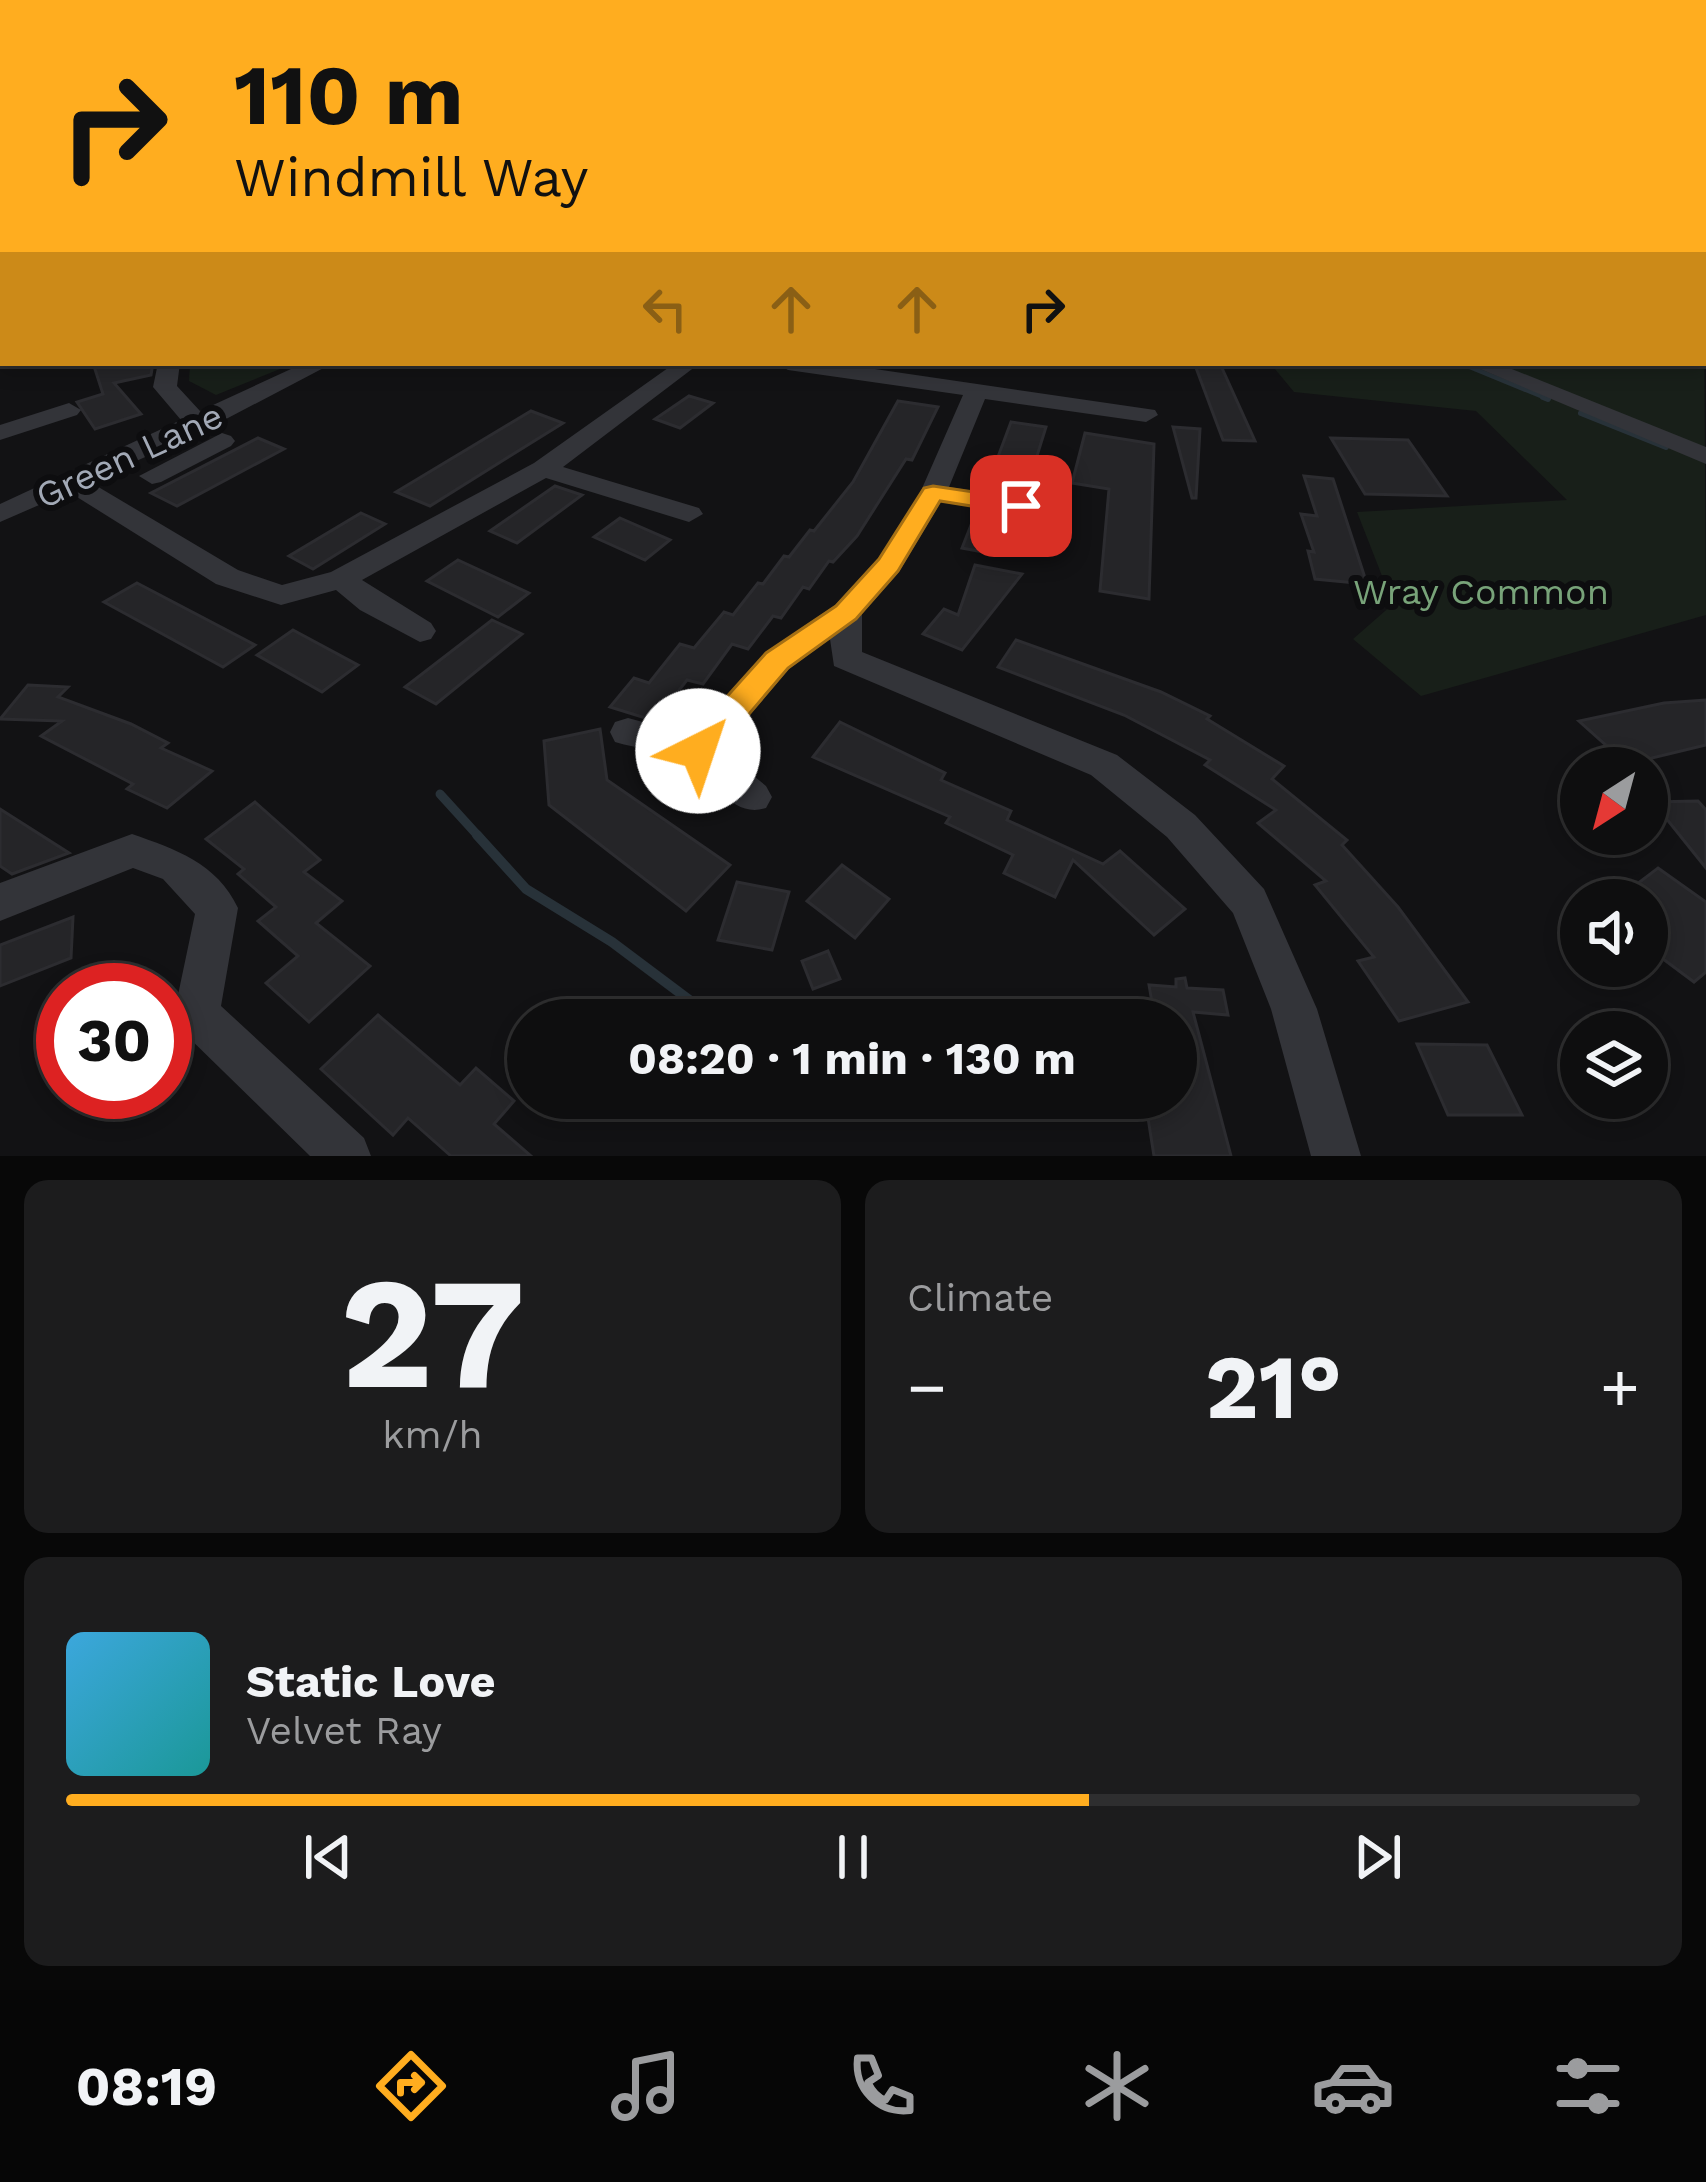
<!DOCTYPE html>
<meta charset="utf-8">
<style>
:root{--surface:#0e0e0f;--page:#1c1c1d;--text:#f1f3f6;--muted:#9b9c9e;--line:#2e2e2f;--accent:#ffad1f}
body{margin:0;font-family:"Work Sans",sans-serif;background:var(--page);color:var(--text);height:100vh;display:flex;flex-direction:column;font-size:45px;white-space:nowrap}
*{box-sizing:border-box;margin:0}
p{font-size:39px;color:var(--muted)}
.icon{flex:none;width:66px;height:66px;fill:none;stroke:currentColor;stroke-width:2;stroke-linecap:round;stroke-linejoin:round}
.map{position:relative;height:1156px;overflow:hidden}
.side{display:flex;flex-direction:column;gap:24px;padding:24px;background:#080808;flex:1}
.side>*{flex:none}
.hud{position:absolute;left:0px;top:0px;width:1707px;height:366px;box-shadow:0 6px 18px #0003,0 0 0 3px var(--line);background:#ffad1f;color:#111;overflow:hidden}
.needle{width:78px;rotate:216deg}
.buttons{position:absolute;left:1560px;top:747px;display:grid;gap:24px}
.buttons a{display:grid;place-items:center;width:108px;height:108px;border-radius:50%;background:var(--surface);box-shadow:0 6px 18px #0003,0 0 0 3px var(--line);font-size:60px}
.speed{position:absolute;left:36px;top:963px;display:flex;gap:24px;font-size:60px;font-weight:700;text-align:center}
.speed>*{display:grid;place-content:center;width:156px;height:156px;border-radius:50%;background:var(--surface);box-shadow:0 6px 18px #0003,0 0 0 3px var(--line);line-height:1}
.speed .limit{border:18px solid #d22;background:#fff;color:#111}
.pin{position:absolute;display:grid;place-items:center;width:102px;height:102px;color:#fff;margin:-51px;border-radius:24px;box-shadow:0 6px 18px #0006}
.me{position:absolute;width:132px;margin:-66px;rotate:41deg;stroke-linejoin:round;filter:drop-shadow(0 0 9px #0008)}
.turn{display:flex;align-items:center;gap:42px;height:252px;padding:0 36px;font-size:54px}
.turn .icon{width:156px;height:156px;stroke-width:2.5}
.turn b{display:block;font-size:84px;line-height:102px}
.lanes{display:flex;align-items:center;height:114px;padding:0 36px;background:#0003;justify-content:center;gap:60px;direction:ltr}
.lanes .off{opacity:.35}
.big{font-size:90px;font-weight:700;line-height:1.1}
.side .widget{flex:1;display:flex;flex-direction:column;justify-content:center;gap:18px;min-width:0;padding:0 42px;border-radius:24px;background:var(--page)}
.side .dial{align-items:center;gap:0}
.dial b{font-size:156px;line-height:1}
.song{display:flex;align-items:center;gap:36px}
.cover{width:144px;height:144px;border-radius:18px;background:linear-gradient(135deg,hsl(200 70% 55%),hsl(180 70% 35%))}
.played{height:12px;border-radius:6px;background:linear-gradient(90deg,var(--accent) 65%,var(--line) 65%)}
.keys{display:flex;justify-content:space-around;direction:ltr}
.heat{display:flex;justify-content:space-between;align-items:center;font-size:66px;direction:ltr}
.side .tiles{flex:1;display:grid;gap:24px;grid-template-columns:1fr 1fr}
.widget:last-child{grid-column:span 2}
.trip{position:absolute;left:507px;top:999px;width:690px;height:120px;border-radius:60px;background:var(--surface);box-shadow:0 6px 18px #0003,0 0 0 3px var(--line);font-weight:700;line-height:120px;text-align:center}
.tabs{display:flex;height:192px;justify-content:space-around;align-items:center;background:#060606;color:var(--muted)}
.tabs .icon{width:84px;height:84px}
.tabs .on{color:var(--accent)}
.tabs b{font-size:54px;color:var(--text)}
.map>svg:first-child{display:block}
.green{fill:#181f19}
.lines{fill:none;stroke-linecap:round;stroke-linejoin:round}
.stream-far3{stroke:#283239;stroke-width:4.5}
.stream-far2{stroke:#283239;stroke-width:6}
.stream-far1{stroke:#283239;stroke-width:9}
.stream{stroke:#283239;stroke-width:10}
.building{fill:#252528;stroke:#2c2c30;stroke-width:3}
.minor{fill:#333439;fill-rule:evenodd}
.route{fill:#ffad1f;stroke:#a67014;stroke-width:3}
.labels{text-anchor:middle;stroke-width:12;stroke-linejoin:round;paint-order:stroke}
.street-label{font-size:36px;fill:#a2a9b6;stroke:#0d0d0f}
.park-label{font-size:36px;fill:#78a379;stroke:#0d0d0f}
</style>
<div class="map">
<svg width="1706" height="1156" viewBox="0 0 1706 1156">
<rect width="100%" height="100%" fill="#121214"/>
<!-- green -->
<g class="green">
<path d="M1704 308 1706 615 1421 696 1353 639 1393 604 1357 512 1567 500 1476 411 1294 392 1270 363H1704Z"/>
<path d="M190 363H295L216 395 189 381Z"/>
</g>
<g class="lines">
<!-- stream-far3 -->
<path class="stream-far3" d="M1460 363 1548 399"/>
<!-- stream-far2 -->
<g class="stream-far2">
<path d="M1543 397 1548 399"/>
<path d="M1581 413 1666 447"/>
</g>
<!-- stream-far1 -->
<path class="stream-far1" d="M440 794 480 838"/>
<!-- stream -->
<path class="stream" d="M477 835 526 889 612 942 716 1020"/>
</g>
<!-- building -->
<g class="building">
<path d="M93 363H153L151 375 114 383 141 414 95 429 77 402 103 394Z"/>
<path d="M1195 365 1221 366 1255 441 1223 440Z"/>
<path d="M689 396 713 403 680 428 655 419Z"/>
<path d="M898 401 938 407 912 460 906 459 857 536 833 562 829 561 809 589 803 587 781 618 773 616 748 649 732 644 703 684 687 680 655 721 610 707 634 678 649 683 680 644 694 648 724 612 733 615 758 583 763 584 784 556 789 557 810 530 814 531 853 482Z"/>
<path d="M531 411 563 423 430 506 396 492Z"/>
<path d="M1011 422 1046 427 1027 488 989 481Z"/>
<path d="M1173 427 1200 429 1196 498H1192Z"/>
<path d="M1085 433 1154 444 1149 599 1100 591 1109 489 1072 483Z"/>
<path d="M258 438 284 449 177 506 151 493Z"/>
<path d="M1331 438 1408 440 1447 496 1365 494Z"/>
<path d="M1304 476 1333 479 1367 584 1315 579 1308 551 1314 552 1301 514 1317 516Z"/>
<path d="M555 486 582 495 517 543 490 531Z"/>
<path d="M361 513 385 524 313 569 289 556Z"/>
<path d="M620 518 670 540 645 560 594 537Z"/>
<path d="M973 520 1004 526 994 554 962 548Z"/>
<path d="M458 560 529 593 498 617 427 581Z"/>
<path d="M975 565 1022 574 962 650 923 634 944 609 958 615Z"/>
<path d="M137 583 255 645 223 667 104 602Z"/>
<path d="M492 620 522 634 436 704 405 687Z"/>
<path d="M293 630 358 665 322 692 257 655Z"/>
<path d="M1016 640 1161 692 1210 716 1207 719 1284 766 1272 779 1347 840 1342 845 1398 907 1468 1002 1399 1021 1358 961 1374 957 1315 885 1326 881 1258 823 1276 810 1205 765 1210 760 1124 715 998 667Z"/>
<path d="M28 685 68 687 58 697 131 724 168 743 161 748 212 771 167 808 127 789 133 784 41 736 62 721 0 719Z"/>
<path d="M1706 700V745L1627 764 1579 721 1664 703Z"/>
<path d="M840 722 945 773 941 780 1011 811 1007 820 1103 864 1120 851 1185 909 1154 935 1073 860 1055 897 1004 873 1013 855 946 823 950 817 813 757Z"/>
<path d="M600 729 607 780 730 865 686 911 549 805 544 741Z"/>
<path d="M1698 801 1706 810V868L1653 802Z"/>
<path d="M255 802 320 860 304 872 342 901 316 923 370 966 309 1022 266 983 298 956 258 921 276 907 238 874 244 869 206 839Z"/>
<path d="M0 809 69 853 12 874 0 866Z"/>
<path d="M842 865 889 899 855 938 807 901Z"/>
<path d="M1658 868 1706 902V972L1694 982 1647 947V900H1616Z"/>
<path d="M737 882 789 892 772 950 718 940Z"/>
<path d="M73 917 71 958 0 986V945Z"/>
<path d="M828 951 840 979 813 989 802 961Z"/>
<path d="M1185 978 1187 988 1223 990 1228 1015 1193 1012 1231 1156H1154L1146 1105 1176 1106V1020H1155L1149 985 1176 987V979Z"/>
<path d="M378 1015 460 1085 476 1068 514 1101 494 1124 531 1156H451L408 1118 393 1135 321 1069Z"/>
<path d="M1417 1044 1487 1045 1522 1115H1448Z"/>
</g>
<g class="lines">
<!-- minor -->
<g class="minor">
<path d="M0 142H3L0 152Z"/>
<rect x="0" y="166" width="3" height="10"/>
<path d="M158 363H180L177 386 200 411 304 363H333L207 429 90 482 238 570 282 585 331 572 534 463 675 363H700L563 467 699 508 703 514 689 522 546 478 362 580 431 623 436 631 431 639 420 642 360 610 336 590 281 605 216 584 69 492 0 522V504L181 420 153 387Z"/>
<path d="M777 363H834L1155 410 1158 415 1146 422 985 399 949 487 1053 503 1067 511 1053 519 941 502 899 572 862 614V652L1117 755 1195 815 1264 889 1317 1009 1361 1156H1311L1271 1009 1233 913 1167 837 1091 775 834 666 830 639 789 669 721 749 766 786 772 797 766 808C733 819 714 780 688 764 669 751 638 749 615 742L610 732 615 722 628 718 691 735 765 653 835 605 878 559 920 493 963 395 788 370Z"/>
<path d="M1466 363H1497L1706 447V464Z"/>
<path d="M69 403 81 410 77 415 0 440V425Z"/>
<path d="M222 433 231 436 235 441 231 446 161 482 152 484 139 476Z"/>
<path d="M132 834C175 849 217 863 238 908L221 1006 364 1138 371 1156H310L181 1030 174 1014 195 914 163 879 133 868 0 921V883Z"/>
</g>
</g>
<!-- sky -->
<linearGradient id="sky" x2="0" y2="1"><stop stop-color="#0a0a0b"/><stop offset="0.46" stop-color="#333945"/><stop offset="1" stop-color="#333945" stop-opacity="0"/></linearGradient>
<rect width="1706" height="298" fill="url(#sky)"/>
<!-- route -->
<path class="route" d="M933 486 1021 499 1033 506 1021 514 940 501 898 571 856 619 788 668 710 760 698 763 686 760 682 751 686 742 766 653 836 606 879 559 924 488Z"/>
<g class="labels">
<!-- street labels -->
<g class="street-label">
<text transform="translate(129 455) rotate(-25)" y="13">Green Lane</text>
</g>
<!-- park labels -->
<g class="park-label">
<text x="1481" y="604">Wray Common</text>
</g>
</g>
</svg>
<div class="buttons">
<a><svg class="needle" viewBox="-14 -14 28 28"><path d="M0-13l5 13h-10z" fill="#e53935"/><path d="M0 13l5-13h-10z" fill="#9b9c9e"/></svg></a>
<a><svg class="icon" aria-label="sound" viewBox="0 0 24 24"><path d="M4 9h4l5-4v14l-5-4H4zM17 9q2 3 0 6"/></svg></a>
<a><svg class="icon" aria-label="layers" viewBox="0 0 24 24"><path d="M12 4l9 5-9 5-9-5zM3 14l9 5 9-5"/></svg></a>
</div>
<div class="speed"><div class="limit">30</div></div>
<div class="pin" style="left:1021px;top:506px;background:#d93025"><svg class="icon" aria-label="arrive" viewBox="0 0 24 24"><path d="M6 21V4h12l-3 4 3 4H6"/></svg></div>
<svg class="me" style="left:698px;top:751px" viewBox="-20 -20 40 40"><circle r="19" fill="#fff"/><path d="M0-13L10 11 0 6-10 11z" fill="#ffad1f"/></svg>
<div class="trip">08:20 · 1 min · 130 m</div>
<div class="hud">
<div class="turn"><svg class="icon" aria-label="right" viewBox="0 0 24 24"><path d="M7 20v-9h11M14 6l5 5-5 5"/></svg><div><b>110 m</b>Windmill Way</div></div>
<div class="lanes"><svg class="icon off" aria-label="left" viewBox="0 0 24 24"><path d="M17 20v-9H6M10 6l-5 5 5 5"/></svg><svg class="icon off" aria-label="ahead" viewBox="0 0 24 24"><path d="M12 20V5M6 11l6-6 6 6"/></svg><svg class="icon off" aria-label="ahead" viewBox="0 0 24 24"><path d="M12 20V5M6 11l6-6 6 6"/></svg><svg class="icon" aria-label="right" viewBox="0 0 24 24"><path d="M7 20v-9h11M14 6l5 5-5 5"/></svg></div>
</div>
</div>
<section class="side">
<div class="tiles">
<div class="widget dial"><b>27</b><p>km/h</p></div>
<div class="widget"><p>Climate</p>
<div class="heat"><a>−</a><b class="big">21°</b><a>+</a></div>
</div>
<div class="widget">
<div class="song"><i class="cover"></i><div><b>Static Love</b><p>Velvet Ray</p></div></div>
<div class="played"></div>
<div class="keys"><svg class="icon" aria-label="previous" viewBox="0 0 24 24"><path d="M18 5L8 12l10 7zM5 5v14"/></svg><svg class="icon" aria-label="pause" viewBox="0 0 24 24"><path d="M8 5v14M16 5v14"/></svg><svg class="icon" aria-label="next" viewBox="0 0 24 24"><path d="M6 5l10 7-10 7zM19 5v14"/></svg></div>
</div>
</div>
</section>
<nav class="tabs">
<b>08:19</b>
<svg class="icon on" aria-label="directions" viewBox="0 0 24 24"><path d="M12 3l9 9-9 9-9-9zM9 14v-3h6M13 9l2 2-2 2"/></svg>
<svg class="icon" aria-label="music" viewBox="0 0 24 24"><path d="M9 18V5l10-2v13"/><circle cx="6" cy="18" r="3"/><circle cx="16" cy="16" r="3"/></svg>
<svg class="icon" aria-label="phone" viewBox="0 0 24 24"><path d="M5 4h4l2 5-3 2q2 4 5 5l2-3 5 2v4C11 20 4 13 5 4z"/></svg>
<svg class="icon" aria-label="climate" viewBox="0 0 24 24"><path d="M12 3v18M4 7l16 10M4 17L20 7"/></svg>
<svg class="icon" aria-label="car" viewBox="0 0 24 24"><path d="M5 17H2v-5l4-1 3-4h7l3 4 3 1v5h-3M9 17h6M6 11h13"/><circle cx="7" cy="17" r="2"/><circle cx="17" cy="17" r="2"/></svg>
<svg class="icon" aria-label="filters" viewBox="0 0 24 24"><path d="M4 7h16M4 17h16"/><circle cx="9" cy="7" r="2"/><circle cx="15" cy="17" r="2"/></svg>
</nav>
